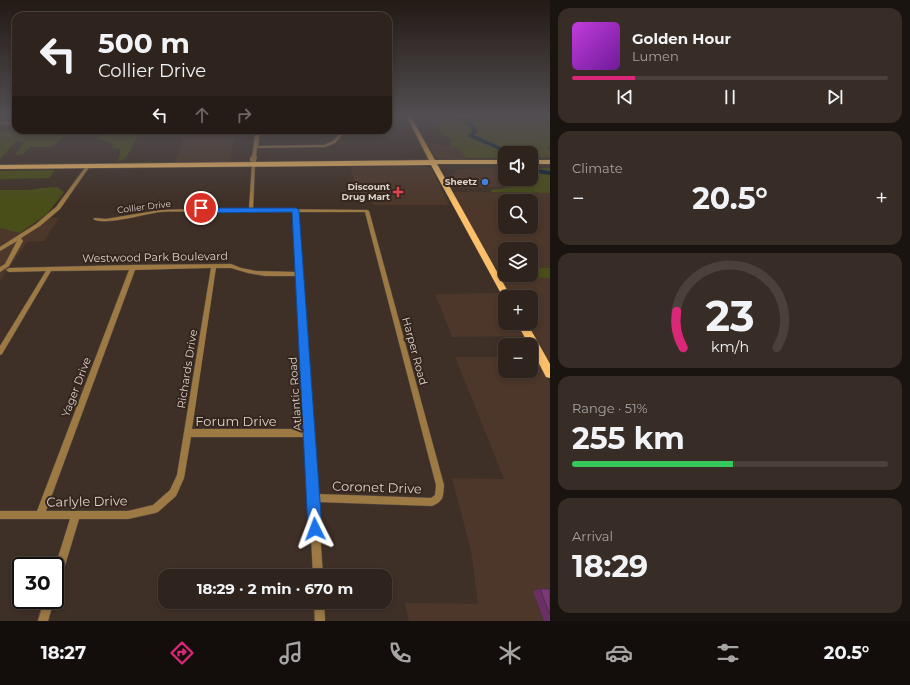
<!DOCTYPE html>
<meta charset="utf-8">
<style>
:root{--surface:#2f241d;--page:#372c26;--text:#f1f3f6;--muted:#a7a4a4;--line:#4a413b;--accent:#db2777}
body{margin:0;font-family:Montserrat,sans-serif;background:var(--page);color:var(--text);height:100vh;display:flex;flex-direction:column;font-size:15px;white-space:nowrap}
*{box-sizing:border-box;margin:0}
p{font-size:13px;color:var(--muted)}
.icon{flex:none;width:22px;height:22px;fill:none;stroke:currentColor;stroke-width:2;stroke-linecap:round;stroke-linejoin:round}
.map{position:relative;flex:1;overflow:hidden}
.panel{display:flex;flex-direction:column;gap:8px;padding:8px;background:#1a1410;width:360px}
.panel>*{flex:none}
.hud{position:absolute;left:12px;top:12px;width:380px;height:122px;border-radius:12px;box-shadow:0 2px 6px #0003,0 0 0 1px var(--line);background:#2f241d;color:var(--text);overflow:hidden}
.controls{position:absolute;left:498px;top:146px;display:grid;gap:8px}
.controls a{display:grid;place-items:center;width:40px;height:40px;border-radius:8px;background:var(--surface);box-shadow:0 2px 6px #0003,0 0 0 1px var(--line);font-size:20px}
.speed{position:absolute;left:12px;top:557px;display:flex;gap:8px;font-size:20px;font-weight:700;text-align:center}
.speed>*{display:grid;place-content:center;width:52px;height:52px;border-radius:50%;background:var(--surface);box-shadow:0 2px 6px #0003,0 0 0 1px var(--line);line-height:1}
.speed .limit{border:2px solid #111;border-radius:6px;background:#fff;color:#111}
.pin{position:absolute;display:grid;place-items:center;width:34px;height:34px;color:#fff;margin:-17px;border:2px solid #fff;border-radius:50%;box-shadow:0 1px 4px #0007}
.me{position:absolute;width:44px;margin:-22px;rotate:357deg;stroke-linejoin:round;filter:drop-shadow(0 0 3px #0008)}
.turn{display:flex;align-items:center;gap:14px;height:84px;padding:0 20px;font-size:18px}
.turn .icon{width:52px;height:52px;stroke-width:2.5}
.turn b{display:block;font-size:28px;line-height:34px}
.lanes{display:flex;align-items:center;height:38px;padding:0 20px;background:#0003;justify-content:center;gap:20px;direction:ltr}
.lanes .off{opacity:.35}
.big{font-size:30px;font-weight:700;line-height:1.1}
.panel .tile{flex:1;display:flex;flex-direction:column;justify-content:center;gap:6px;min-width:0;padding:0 14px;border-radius:12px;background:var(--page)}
.panel .dial{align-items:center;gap:0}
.dial svg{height:104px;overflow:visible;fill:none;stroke:var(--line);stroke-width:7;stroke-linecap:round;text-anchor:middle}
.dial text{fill:var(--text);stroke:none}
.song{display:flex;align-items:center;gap:12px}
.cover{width:48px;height:48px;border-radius:6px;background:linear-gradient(135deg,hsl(290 70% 55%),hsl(280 70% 35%))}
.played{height:4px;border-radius:2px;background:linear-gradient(90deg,var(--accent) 20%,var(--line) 20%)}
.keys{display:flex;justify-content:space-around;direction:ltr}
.heat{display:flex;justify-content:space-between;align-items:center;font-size:22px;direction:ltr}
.charge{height:6px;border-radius:3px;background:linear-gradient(90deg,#34c759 51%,var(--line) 0)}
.trip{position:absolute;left:158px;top:569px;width:234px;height:40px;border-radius:12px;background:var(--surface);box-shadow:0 2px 6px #0003,0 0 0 1px var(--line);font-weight:700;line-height:40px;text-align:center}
.dock{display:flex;height:64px;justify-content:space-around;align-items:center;background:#130e0c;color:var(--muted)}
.dock .icon{width:28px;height:28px}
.dock .current{color:var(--accent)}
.dock b{font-size:18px;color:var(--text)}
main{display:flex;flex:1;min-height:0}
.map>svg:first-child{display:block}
.built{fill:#4c372a;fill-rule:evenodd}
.green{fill:#494e18}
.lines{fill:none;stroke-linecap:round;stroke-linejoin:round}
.river{fill:#082136;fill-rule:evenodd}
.street-casing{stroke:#5b4d45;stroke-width:1}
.secondary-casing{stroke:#5b4d45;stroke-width:1}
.primary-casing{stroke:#5b4d45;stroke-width:1}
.street{fill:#9d7944;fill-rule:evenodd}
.secondary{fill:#d99e45;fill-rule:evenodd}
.primary{fill:#fcc068;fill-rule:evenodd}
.wall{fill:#6a3065}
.building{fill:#7b3876;stroke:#562753}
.route{fill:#1a73e8;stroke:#114b97}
.shop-dot{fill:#3f7fe0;stroke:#35261d;stroke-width:1.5}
.health-dot{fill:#e0444e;stroke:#35261d;stroke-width:1.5}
.labels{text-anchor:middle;stroke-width:4;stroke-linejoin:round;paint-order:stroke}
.far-poi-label{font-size:9px;font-weight:bold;fill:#dcd3cd;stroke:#35261d;text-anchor:end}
.far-street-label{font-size:9px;fill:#dcd3cd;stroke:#35261d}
.street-label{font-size:11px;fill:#dcd3cd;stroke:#35261d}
.near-street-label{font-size:13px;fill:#dcd3cd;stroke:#35261d}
</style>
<main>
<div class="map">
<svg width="550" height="621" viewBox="0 0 550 621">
<rect width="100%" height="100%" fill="#3f3027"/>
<!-- built -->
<g class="built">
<path d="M198 130H236L230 163 174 164 185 134H191Z"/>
<path d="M427 142 457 147 467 160 437 158Z"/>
<path d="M423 165 431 168 449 205H374L357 188 350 167Z"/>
<path d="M494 168 496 171 505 175V179H508L512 184 505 187 461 188 452 176 458 169Z"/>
<path d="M453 192 550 193V268L531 267V249H505V267H494ZM505 201H531V227H505Z"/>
<path d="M48 218H59L44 241 27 242 0 281V228L26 234Z"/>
<path d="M500 277 550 278V368L526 323H531V297H511Z"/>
<path d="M502 293 505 298V323H518L525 336 452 337 435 294Z"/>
<path d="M455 357H505V371H531V357H535L550 383V621H409L405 603 478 604 471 551 452 478 504 479Z"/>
</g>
<!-- green -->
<g class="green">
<path d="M436 117H550V146L547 147 550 151V157L531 158V153H505V158H466L457 147 450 146 451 139 441 134 437 127 442 123Z"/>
<path d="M100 130 125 133 139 131 144 134 143 135 137 137C132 145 128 162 118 161L120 155V149L110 148 114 144 99 139Z"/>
<path d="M9 131 63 134V137L51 147H30L23 154 15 155 24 142 16 141 0 159V132Z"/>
<path d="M550 168V193L492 192 490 190C504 189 517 185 531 184L522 179H531V169Z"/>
<path d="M55 170 49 178 0 179V171Z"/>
<path d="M57 187 64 192 47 214 20 233 0 228V190H30L41 188Z"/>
<path d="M498 267H505V275H531V267L550 268V278L504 277Z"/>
</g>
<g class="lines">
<!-- river -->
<g class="river">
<path d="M453 117C463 117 474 122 478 131L474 135 499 146 510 153H505V154L495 148 469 137 468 136 472 131 471 127Z"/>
<path d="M531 168 550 171V175L531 172Z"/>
</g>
<defs>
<g id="street">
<path d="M0 122 16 123V125L0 124Z"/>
<path d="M256 130H260L258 146 324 145 333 141 343 130H347L335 143 325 147 257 148 256 156 257 157 255 164 253 209 367 210 369 211 444 485C443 497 444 501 432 506L318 502 323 576H313L306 437H191L184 478 176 496 158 512 155 513 128 519H79L60 582 58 585 55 587V567L70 519H0V511H37L129 270 51 271 2 354 0 355V346L46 271 9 272 6 270 9 268 133 265 231 264 241 268 256 271 297 272 294 212 203 211 198 214 194 211C183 212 171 211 160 212 144 214 105 226 93 219L95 218 106 219 160 210 194 209 198 207 203 209H249L252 162 250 161V158L252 156ZM298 212H365L436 485 435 495 431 498 317 494ZM211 268 177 475 170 490 153 505 128 511H46L135 270ZM216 268H231L248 273 265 276H297L305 429H192Z"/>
<path d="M379 130H383V135H381Z"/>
<path d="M87 165 90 166 60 209 40 226 21 238 23 241 9 266 0 272V267L5 264 17 241 0 251V247L36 224 56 207Z"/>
<path d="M44 600H54L48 621H38Z"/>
<path d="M314 602H324L325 621H315Z"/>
</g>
<path id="secondary" d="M407 117H411L436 162 435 163 430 162Z"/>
<g id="primary">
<path d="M433 160H505V164H437L511 297H505L504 299 431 165 0 169V165Z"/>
<rect x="531" y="160" width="19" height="4"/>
<path d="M517 323H527L550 364V378L546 377 531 348V345H529Z"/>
</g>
</defs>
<!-- street casing -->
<use href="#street" class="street-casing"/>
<!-- secondary casing -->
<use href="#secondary" class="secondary-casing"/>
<!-- primary casing -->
<use href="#primary" class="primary-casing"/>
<!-- street -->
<use href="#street" class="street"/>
<!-- secondary -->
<use href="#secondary" class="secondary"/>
<!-- primary -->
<use href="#primary" class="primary"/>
</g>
<!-- wall -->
<path class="wall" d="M540 589H550V621H544L533 591Z"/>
<!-- building -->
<path class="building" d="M540 589H550V615Z"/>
<!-- sky -->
<linearGradient id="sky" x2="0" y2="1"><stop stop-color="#231a15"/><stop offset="0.57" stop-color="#524e52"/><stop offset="1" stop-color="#524e52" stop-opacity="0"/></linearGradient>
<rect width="550" height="204" fill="url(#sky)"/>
<!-- route -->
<path class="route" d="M201 206 204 208H296L299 210 322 529 320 534 315 536 310 534 308 529 292 212 202 213 197 208Z"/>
<!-- markers -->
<circle class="shop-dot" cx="485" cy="182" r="4"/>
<path class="health-dot" d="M396 186h4v4h4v4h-4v4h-4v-4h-4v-4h4z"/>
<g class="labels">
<!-- far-poi labels -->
<g class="far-poi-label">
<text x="477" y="185">Sheetz</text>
<text x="390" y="190">Discount<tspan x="390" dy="10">Drug Mart</tspan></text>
</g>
<!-- far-street labels -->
<g class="far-street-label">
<text transform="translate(144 207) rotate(-7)" y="3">Collier Drive</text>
</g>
<!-- street labels -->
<g class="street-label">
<text transform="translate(155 257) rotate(-1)" y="4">Westwood Park Boulevard</text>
<text transform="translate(415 351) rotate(75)" y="4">Harper Road</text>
<text transform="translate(187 369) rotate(-81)" y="4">Richards Drive</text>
<text transform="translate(76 387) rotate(-69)" y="4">Yager Drive</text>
<text transform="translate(295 394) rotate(-94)" y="4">Atlantic Road</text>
</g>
<!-- near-street labels -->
<g class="near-street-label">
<text x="236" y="426">Forum Drive</text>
<text transform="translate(377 487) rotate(2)" y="5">Coronet Drive</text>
<text transform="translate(87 501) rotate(-1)" y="5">Carlyle Drive</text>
</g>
</g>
</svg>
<div class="controls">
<a><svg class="icon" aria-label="sound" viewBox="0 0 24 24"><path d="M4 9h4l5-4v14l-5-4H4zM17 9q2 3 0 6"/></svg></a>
<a><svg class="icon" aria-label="search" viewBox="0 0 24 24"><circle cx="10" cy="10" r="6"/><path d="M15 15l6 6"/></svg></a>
<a><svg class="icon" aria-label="layers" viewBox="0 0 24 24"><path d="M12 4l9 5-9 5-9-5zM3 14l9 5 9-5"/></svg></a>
<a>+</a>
<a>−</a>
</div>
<div class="speed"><div class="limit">30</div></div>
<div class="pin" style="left:201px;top:208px;background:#d93025"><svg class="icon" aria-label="arrive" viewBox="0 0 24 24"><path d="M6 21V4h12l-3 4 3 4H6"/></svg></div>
<svg class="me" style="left:315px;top:529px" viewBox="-20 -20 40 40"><path d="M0-17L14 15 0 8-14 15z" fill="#1a73e8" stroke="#fff" stroke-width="4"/></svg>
<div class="trip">18:29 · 2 min · 670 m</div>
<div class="hud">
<div class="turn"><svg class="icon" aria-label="left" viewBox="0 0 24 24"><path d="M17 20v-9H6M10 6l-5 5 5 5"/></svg><div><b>500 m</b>Collier Drive</div></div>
<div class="lanes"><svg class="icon" aria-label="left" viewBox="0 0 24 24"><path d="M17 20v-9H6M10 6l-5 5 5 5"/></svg><svg class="icon off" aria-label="ahead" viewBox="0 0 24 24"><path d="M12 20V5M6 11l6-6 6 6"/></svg><svg class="icon off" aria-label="right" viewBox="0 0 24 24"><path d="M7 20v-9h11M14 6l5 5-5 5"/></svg></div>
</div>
</div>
<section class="panel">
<div class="tile">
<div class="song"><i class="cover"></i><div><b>Golden Hour</b><p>Lumen</p></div></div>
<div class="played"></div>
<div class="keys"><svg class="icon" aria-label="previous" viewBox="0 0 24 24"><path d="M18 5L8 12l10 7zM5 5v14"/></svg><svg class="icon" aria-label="pause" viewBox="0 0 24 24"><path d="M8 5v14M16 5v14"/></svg><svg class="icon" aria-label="next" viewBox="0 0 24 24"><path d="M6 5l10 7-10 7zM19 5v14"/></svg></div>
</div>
<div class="tile"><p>Climate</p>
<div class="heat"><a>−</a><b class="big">20.5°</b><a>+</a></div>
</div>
<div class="tile dial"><svg viewBox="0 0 100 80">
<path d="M14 69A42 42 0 1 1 86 69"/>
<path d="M14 69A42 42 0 0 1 9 41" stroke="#db2777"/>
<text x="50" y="56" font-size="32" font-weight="700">23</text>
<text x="50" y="72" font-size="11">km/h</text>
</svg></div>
<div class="tile"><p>Range · 51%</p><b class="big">255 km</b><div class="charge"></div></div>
<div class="tile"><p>Arrival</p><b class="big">18:29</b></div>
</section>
</main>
<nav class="dock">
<b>18:27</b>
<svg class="icon current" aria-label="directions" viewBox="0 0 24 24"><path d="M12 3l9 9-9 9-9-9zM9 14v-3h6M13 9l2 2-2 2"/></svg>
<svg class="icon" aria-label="music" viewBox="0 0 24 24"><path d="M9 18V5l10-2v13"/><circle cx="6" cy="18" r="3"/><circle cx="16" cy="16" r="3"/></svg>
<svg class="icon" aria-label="phone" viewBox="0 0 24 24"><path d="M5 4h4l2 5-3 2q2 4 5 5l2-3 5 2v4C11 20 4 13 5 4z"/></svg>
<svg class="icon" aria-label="climate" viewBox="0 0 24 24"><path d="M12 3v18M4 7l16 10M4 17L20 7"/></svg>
<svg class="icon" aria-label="car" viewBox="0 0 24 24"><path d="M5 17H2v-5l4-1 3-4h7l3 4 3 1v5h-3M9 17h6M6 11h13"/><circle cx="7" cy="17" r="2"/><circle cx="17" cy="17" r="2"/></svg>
<svg class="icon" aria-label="filters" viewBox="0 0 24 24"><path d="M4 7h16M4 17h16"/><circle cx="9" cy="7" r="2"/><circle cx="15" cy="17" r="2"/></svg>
<b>20.5°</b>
</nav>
